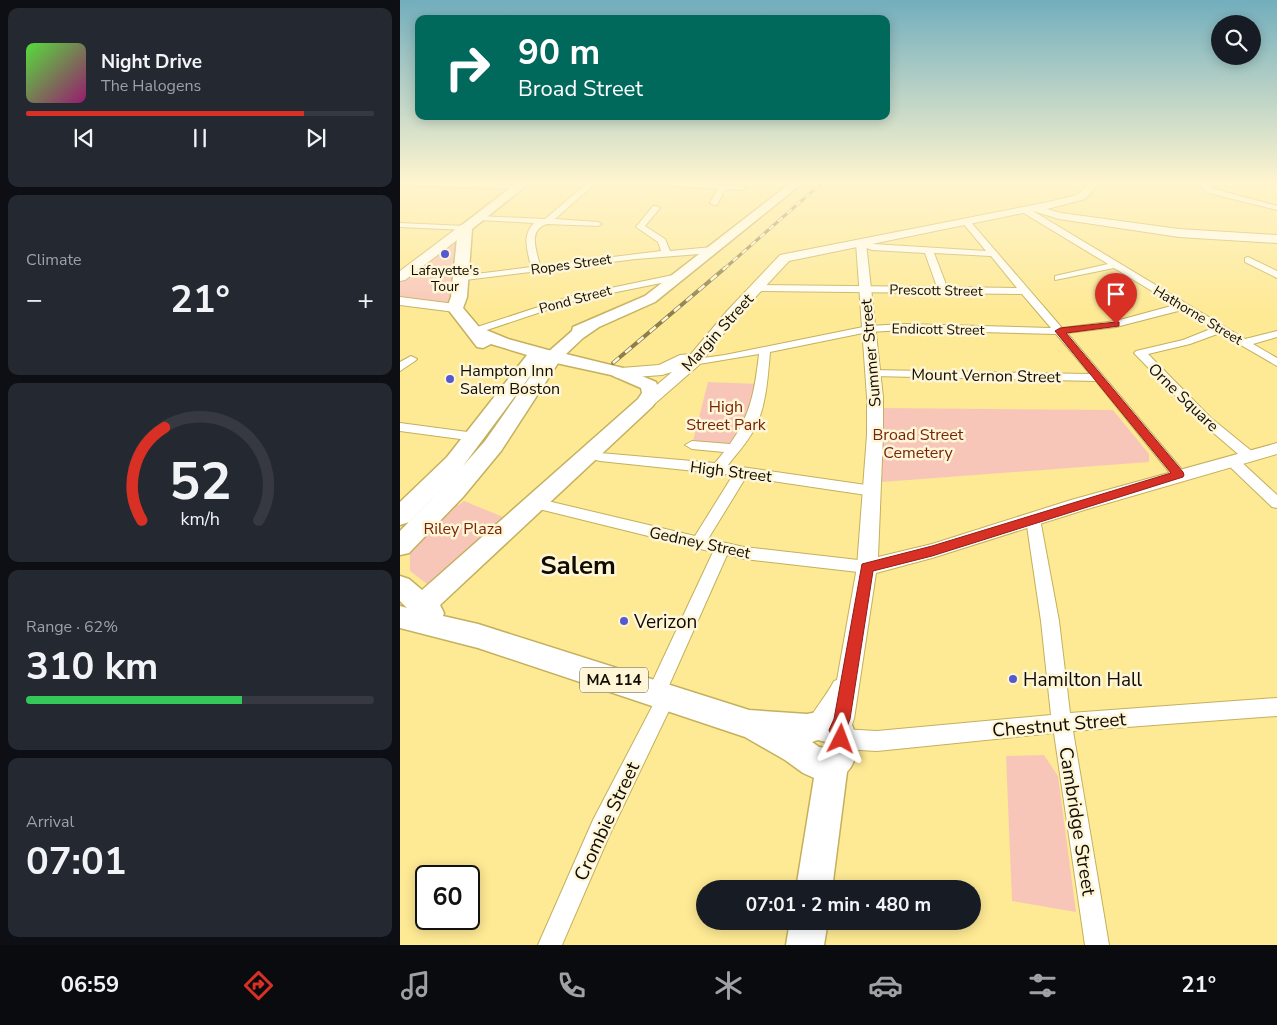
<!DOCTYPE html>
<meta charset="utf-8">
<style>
:root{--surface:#171b24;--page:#242831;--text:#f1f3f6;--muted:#9ea1a6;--line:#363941;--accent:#d93025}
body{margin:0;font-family:"Nunito Sans",sans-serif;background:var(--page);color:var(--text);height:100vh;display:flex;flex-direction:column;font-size:19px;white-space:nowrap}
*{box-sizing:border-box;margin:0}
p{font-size:16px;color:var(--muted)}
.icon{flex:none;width:28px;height:28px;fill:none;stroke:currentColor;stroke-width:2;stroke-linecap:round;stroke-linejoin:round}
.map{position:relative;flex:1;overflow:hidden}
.drawer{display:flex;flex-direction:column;gap:8px;padding:8px;background:#0d0f14;width:400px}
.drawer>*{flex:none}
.banner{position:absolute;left:15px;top:15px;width:475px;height:105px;border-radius:10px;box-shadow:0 2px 12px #0003;background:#00695c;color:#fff;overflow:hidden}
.controls{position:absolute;left:811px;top:15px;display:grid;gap:10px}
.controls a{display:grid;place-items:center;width:50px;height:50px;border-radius:50%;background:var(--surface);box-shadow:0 2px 12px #0003;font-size:25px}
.speed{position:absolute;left:15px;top:865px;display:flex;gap:10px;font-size:25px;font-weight:700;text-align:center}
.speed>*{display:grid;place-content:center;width:65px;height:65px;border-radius:50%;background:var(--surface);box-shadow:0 2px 12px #0003;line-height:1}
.speed .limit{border:2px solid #111;border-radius:8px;background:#fff;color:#111}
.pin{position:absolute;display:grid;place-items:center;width:42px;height:42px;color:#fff;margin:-51px -21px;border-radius:50% 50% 50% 0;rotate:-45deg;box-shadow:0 0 5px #0007}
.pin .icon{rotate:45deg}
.me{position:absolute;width:55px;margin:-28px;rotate:3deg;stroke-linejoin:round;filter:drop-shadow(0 0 4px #0008)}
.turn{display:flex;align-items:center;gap:18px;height:105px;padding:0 20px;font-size:22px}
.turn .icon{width:65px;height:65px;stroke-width:2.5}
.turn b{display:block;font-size:35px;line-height:42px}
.big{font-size:38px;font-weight:700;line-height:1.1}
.drawer .widget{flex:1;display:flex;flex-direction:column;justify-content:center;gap:8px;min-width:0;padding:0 18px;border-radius:10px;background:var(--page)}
.drawer .dial{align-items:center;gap:0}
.dial svg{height:130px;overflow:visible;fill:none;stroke:var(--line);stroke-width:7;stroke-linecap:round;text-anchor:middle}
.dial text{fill:var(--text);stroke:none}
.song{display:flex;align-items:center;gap:15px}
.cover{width:60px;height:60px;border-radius:8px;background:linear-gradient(135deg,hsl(110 70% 55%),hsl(320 70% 35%))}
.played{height:5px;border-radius:2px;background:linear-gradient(90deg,var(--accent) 80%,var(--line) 80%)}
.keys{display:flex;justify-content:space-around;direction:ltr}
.heat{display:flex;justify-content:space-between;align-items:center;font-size:28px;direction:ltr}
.charge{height:8px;border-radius:4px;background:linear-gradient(90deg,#34c759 62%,var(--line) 0)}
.trip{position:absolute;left:296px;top:880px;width:285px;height:50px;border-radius:25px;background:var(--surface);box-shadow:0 2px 12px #0003;font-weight:700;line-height:50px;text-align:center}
.tabs{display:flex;height:80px;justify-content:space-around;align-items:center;background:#090b0e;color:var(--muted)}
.tabs .icon{width:35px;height:35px}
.tabs .on{color:var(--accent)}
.tabs b{font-size:22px;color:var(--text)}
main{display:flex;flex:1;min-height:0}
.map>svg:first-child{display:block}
.green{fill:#f8c6b9}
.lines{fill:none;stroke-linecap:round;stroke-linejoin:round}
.minor-casing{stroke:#c4b05d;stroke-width:2}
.tertiary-casing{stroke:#c4b05d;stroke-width:2}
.secondary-casing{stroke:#c4b05d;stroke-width:2}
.primary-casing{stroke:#c4b05d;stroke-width:3}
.trunk-casing{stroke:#c4b05d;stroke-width:3}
.minor{fill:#fff;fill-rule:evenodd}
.tertiary{fill:#fff;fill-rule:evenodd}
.secondary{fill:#fff;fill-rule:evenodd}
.primary{fill:#fff;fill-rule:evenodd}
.trunk{fill:#fff;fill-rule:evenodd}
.rail-far1-casing{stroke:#8c7e4d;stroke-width:3}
.rail-casing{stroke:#8c7e4d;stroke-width:4}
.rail-far1{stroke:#fef6d6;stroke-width:2;stroke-dasharray:6;stroke-linecap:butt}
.rail{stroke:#fef6d6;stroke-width:2.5;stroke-dasharray:8;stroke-linecap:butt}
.route{fill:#d93025;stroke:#8d1f18}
.poi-dot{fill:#5359d0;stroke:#fef6d6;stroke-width:2}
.labels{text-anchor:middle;stroke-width:5;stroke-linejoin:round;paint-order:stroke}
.far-street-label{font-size:14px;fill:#110b00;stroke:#fef6d6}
.far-poi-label{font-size:14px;fill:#110b00;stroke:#fef6d6}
.shield{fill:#fef6d6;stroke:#585240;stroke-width:1}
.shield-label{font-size:15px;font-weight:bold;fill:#110b00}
.street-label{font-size:16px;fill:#110b00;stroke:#fef6d6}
.poi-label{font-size:16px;fill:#110b00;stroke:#fef6d6;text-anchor:start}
.park-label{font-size:16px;fill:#78240b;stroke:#fef6d6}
.near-poi-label{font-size:19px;fill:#110b00;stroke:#fef6d6;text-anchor:start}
.near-street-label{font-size:19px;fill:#110b00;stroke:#fef6d6}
.town-label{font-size:26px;font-weight:bold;fill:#110b00;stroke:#fef6d6}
</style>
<main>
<section class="drawer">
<div class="widget">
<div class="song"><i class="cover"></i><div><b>Night Drive</b><p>The Halogens</p></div></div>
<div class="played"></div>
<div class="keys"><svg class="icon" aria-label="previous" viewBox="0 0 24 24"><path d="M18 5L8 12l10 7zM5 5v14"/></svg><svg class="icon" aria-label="pause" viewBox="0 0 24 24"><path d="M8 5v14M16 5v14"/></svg><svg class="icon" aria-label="next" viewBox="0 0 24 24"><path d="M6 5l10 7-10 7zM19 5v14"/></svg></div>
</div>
<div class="widget"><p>Climate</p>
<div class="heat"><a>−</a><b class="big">21°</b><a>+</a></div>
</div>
<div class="widget dial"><svg viewBox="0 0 100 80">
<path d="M14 69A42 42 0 1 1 86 69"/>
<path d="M14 69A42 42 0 0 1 28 12" stroke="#d93025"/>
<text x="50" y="56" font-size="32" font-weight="700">52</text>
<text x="50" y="72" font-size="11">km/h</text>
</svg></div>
<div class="widget"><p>Range · 62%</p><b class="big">310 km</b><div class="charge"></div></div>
<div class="widget"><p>Arrival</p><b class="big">07:01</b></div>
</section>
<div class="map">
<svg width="877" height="945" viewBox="0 0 877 945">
<rect width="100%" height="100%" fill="#fee994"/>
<!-- green -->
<g class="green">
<path d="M65 228 55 308 0 301V277Z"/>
<path d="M308 382 360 384 335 449 292 445Z"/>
<path d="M481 408 713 410 749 454V462L482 482Z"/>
<path d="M64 501 108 519 31 587 10 571V550L54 504 59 505Z"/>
<path d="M644 755 658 776 676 912 612 901 606 756Z"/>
</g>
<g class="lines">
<defs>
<g id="minor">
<path d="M0 181 119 185 123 187 119 189 0 185Z"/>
<path d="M190 181H198L155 219 198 222 202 224 198 226 147 224C127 230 137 251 140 266L261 251 258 242 236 227 253 206H256L260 208 245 226 265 239 270 251 312 247 316 250 312 253 236 259 57 281 55 279 60 276 131 267C128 251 121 236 134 223L80 220H77V216L145 219Z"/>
<path d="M203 181H256L342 186 346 188 342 190 325 189 317 205H314L310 203 318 189Z"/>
<path d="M792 181H801L815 189 877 206V210L809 193Z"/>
<path d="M865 181 877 182V186L866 182Z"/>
<path d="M622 208H628L845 339 877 331V337L853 344 877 358V366L820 333 790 344 748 354 811 418 854 453 856 456 854 459H844L803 424 734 353 736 351 783 340 813 328 782 310 716 327 667 333 784 472 786 475 784 478H774L696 381 472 376 466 373 472 370 690 374 656 334 505 330 468 332 370 352C368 376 366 407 355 428 347 443 338 452 328 465L473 486 478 488 480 491 478 494 473 496 346 477 308 539 344 547 467 561 473 563 475 567 473 571 467 573 344 559 327 555 267 690 273 692 275 698 209 836 162 945H138L193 820 254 703 248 701 246 695 313 552 135 508 130 507 128 503 130 499 135 498 295 536 333 475 200 461 184 457 182 454 184 451 189 450 200 453 315 463 324 452 292 449 285 445 292 441 330 444C351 415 355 389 359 354L293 365 289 364 287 362 289 360 325 355 468 326 505 324 651 328 622 294 356 291 351 288 356 285 537 287 525 253 472 250 458 245V241L473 244 586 251 562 222 569 220 662 328 716 321 775 305 714 268 655 280V276L708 264 622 212ZM534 253 591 256 617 288 547 287Z"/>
<path d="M0 223 65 226 69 228 65 230 0 227Z"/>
<path d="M848 257 877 271V278L845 262V258Z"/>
<path d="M278 274 283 277 281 279 177 300 75 334 70 331 71 329 172 296Z"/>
<path d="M11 356 17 359 15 361 0 371V362Z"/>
<path d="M0 423 75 433 81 437 75 441 0 431Z"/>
<path d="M832 457 837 458 877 495V508L872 507 827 464 825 461 827 458Z"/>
<path d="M633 514 638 515 640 519 659 621 670 713 877 698V716L673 731 709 945H685L654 733 477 751 441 749 434 746 431 739 434 732 441 729 477 731 651 715 641 621 626 519 628 515Z"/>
</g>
<g id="tertiary">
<path d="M461 240 466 243 483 397V435L478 557 532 544 671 500 877 443V454L684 510 532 558 476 573 454 719 447 738 438 742 429 738 427 734 418 738 409 734 406 726C413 710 426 697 434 681L437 680 457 567 467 435V397L456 243Z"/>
<path d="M0 297 55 304 61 308 55 312 0 305Z"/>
</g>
<g id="secondary">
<path d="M691 181H702L685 199 647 209 661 213 779 229 877 235V243L779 237 659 219 633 211 389 261 337 317 299 365 252 406 246 407 240 406 237 402 272 372 262 375 221 378 215 377 213 373 215 369 221 368 259 365 280 355 291 354 327 311 380 255 648 202 677 195Z"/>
<path d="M65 224 69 225 71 228 69 231 5 280 0 281V271L61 225Z"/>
</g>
<g id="primary">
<path d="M393 181H405L255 302 199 327 183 338 166 354 223 368 256 382 260 393 253 406 40 605 44 613 43 616 78 624 349 710 407 714 418 712 449 720C459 735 460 758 447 772L432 889H396L414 778 403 773 385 760 345 737 78 648 0 628V606L7 608 0 601V576L9 579 22 590 238 399 242 393 241 388 211 375 147 361 144 357 147 353 172 331 173 327 245 296ZM418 740 426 742V748L419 747 412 742Z"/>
<path d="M390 921H428L424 945H386Z"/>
</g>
<path id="trunk" d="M119 181H132L72 229 67 297 63 308 79 327 108 339 159 353 162 357 101 451 63 497 9 553 0 555V531L62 468 9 522 0 525V502L47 457 127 355 91 344 83 348 77 347 47 308 51 297 58 228ZM142 360 85 441 63 466Z"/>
</defs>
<!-- minor casing -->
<use href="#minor" class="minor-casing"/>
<!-- tertiary casing -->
<use href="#tertiary" class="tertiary-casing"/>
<!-- secondary casing -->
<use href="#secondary" class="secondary-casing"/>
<!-- primary casing -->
<use href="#primary" class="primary-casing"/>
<!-- trunk casing -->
<use href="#trunk" class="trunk-casing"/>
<!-- minor -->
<use href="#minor" class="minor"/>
<!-- tertiary -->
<use href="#tertiary" class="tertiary"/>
<!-- secondary -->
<use href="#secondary" class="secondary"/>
<!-- primary -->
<use href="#primary" class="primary"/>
<!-- trunk -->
<use href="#trunk" class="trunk"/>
<defs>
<path id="rail-far1" d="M324 269 424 181"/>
<path id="rail" d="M213 363 325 268"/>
</defs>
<!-- rail-far1 casing -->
<use href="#rail-far1" class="rail-far1-casing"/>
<!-- rail casing -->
<use href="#rail" class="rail-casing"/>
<!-- rail-far1 -->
<use href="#rail-far1" class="rail-far1"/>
<!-- rail -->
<use href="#rail" class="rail"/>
</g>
<!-- sky -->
<linearGradient id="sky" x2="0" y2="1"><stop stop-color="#72aebd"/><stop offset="0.58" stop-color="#fff5cf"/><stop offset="1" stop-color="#fff5cf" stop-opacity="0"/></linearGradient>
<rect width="877" height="314" fill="url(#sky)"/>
<!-- route -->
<path class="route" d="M716 322H719V326L666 333 783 472 784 475 783 477 532 556 473 571 450 719 446 730 450 739 447 745 441 747 436 745 429 730 434 719 462 564 532 546 771 473 655 331 660 328Z"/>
<!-- markers -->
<g class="poi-dot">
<circle cx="45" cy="254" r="5"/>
<circle cx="50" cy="379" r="5"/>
<circle cx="224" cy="621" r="5"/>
<circle cx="613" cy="679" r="5"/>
</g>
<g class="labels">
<!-- far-street labels -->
<g class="far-street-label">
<text transform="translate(171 264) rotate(-8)" y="5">Ropes Street</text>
<text transform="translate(536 290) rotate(1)" y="5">Prescott Street</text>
<text transform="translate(175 299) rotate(-15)" y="5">Pond Street</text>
<text transform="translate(798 315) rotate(31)" y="5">Hathorne Street</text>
<text transform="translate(538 329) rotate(1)" y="5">Endicott Street</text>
</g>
<!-- far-poi labels -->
<g class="far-poi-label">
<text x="45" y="275">Lafayette's<tspan x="45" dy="16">Tour</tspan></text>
</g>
<!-- shield labels -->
<rect class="shield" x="180" y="667.5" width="68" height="25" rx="4"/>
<g class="shield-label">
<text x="214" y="685">MA 114</text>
</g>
<!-- street labels -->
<g class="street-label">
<text transform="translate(317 332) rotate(-48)" y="6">Margin Street</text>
<text transform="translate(470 353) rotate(-95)" y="6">Summer Street</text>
<text transform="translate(586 375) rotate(1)" y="6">Mount Vernon Street</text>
<text transform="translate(784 397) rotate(44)" y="6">Orne Square</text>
<text transform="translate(331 471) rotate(7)" y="6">High Street</text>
<text transform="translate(300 542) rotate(12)" y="6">Gedney Street</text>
</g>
<!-- poi labels -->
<g class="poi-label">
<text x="60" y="376">Hampton Inn<tspan x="60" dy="18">Salem Boston</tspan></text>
</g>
<!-- park labels -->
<g class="park-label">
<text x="326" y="412">High<tspan x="326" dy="18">Street Park</tspan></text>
<text x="518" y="440">Broad Street<tspan x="518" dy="18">Cemetery</tspan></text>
<text x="63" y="534">Riley Plaza</text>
</g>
<!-- near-poi labels -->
<g class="near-poi-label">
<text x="234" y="628">Verizon</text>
<text x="623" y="686">Hamilton Hall</text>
</g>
<!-- near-street labels -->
<g class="near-street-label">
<text transform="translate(659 724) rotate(-5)" y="7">Chestnut Street</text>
<text transform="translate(206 821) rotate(-65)" y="7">Crombie Street</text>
<text transform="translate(678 821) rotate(81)" y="7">Cambridge Street</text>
</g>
<!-- town labels -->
<g class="town-label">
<text x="178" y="574">Salem</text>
</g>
</g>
</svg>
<div class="controls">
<a><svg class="icon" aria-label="search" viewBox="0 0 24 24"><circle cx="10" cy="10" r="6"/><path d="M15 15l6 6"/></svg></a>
</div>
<div class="speed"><div class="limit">60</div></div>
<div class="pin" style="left:716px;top:324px;background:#d93025"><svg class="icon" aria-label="arrive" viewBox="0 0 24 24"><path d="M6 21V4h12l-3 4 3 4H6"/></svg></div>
<svg class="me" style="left:441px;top:739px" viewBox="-20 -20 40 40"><path d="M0-17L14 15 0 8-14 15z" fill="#d93025" stroke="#fff" stroke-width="4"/></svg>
<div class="trip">07:01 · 2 min · 480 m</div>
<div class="banner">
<div class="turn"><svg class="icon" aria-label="right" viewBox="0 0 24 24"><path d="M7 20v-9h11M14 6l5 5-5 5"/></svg><div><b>90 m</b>Broad Street</div></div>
</div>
</div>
</main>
<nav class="tabs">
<b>06:59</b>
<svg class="icon on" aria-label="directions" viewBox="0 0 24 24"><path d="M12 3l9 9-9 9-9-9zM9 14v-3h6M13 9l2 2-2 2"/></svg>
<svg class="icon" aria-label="music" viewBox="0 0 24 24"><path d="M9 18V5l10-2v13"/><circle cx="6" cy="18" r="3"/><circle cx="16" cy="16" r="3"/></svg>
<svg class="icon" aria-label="phone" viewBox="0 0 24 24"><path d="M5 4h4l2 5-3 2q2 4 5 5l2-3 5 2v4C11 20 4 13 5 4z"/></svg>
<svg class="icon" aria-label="climate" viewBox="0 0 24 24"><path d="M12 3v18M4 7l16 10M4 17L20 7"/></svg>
<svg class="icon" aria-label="car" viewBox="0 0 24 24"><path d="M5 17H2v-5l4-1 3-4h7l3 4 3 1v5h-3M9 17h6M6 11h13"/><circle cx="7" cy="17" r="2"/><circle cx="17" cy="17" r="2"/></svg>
<svg class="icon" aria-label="filters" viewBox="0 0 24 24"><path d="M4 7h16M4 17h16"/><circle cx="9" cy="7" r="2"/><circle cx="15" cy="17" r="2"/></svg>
<b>21°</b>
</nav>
